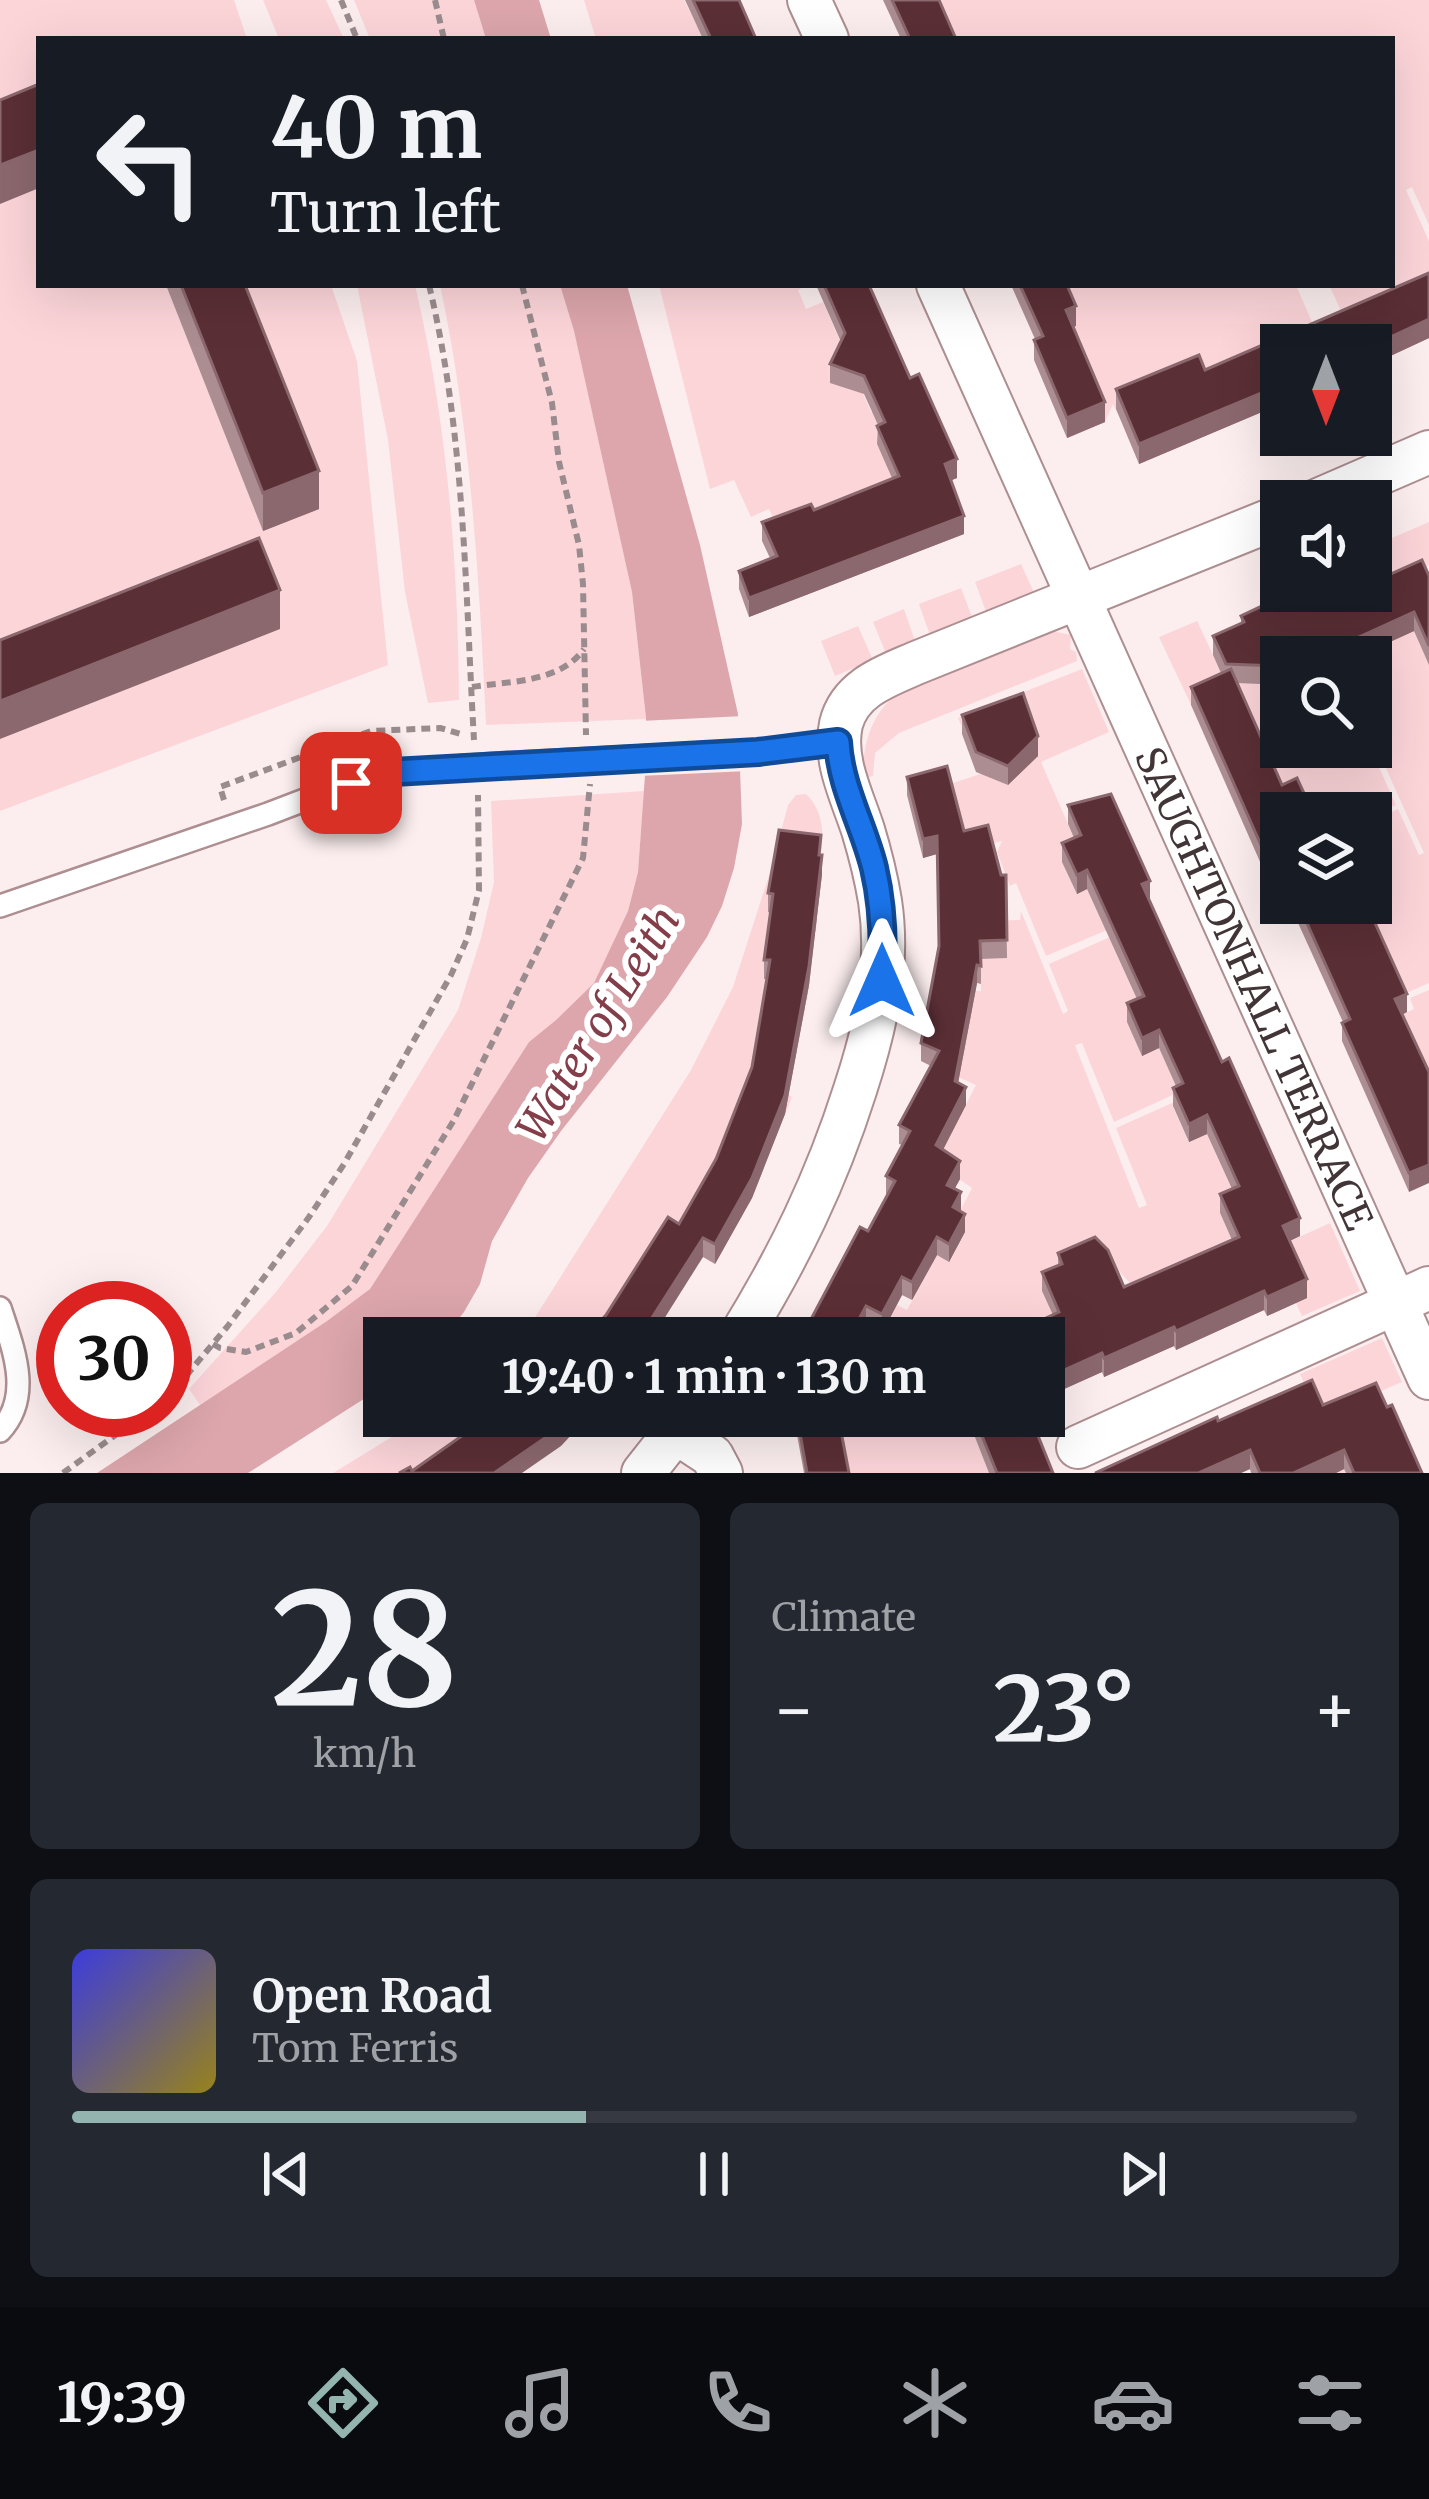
<!DOCTYPE html>
<meta charset="utf-8">
<style>
:root{--surface:#171b24;--page:#242831;--text:#f1f3f6;--muted:#9ea1a6;--line:#363941;--accent:#93b4af}
body{margin:0;font-family:Merriweather,serif;background:var(--page);color:var(--text);height:100vh;display:flex;flex-direction:column;font-size:45px;white-space:nowrap}
*{box-sizing:border-box;margin:0}
p{font-size:39px;color:var(--muted)}
.icon{flex:none;width:66px;height:66px;fill:none;stroke:currentColor;stroke-width:2;stroke-linecap:round;stroke-linejoin:round}
.map{position:relative;height:1473px;overflow:hidden}
.side{display:flex;flex-direction:column;gap:30px;padding:30px;background:#0d0f14;flex:1}
.side>*{flex:none}
.banner{position:absolute;left:36px;top:36px;width:1359px;height:252px;border-radius:0px;box-shadow:0 12px 48px #0002;background:#171b24;color:var(--text);overflow:hidden}
.needle{width:78px;rotate:180deg}
.tools{position:absolute;left:1260px;top:324px;display:grid;gap:24px}
.tools a{display:grid;place-items:center;width:132px;height:132px;border-radius:0px;background:var(--surface);box-shadow:0 12px 48px #0002;font-size:60px}
.speed{position:absolute;left:36px;top:1281px;display:flex;gap:24px;font-size:60px;font-weight:700;text-align:center}
.speed>*{display:grid;place-content:center;width:156px;height:156px;border-radius:50%;background:var(--surface);box-shadow:0 12px 48px #0002;line-height:1}
.speed .limit{border:18px solid #d22;background:#fff;color:#111}
.pin{position:absolute;display:grid;place-items:center;width:102px;height:102px;color:#fff;margin:-51px;border-radius:24px;box-shadow:0 6px 18px #0006}
.me{position:absolute;width:132px;margin:-66px;rotate:0deg;stroke-linejoin:round;filter:drop-shadow(0 0 9px #0008)}
.turn{display:flex;align-items:center;gap:42px;height:252px;padding:0 36px;font-size:54px}
.turn .icon{width:156px;height:156px;stroke-width:2.5}
.turn b{display:block;font-size:84px;line-height:102px}
.big{font-size:90px;font-weight:700;line-height:1.1}
.side .widget{flex:1;display:flex;flex-direction:column;justify-content:center;gap:18px;min-width:0;padding:0 42px;border-radius:18px;background:var(--page)}
.side .dial{align-items:center;gap:0}
.dial b{font-size:156px;line-height:1}
.song{display:flex;align-items:center;gap:36px}
.cover{width:144px;height:144px;border-radius:18px;background:linear-gradient(135deg,hsl(240 70% 55%),hsl(50 70% 35%))}
.played{height:12px;border-radius:6px;background:linear-gradient(90deg,var(--accent) 40%,var(--line) 40%)}
.keys{display:flex;justify-content:space-around;direction:ltr}
.heat{display:flex;justify-content:space-between;align-items:center;font-size:66px;direction:ltr}
.side .tiles{flex:1;display:grid;gap:30px;grid-template-columns:1fr 1fr}
.widget:last-child{grid-column:span 2}
.trip{position:absolute;left:363px;top:1317px;width:702px;height:120px;border-radius:0px;background:var(--surface);box-shadow:0 12px 48px #0002;font-weight:700;line-height:120px;text-align:center}
.tab-bar{display:flex;height:192px;justify-content:space-around;align-items:center;background:#090b0e;color:var(--muted)}
.tab-bar .icon{width:84px;height:84px}
.tab-bar .selected{color:var(--accent)}
.tab-bar b{font-size:54px;color:var(--text)}
.map>svg:first-child{display:block}
.green{fill:#fcd5d9}
.water{fill:#dca6ac}
.pier{fill:#fceeef}
.lines{fill:none;stroke-linecap:round;stroke-linejoin:round}
.lane-casing{stroke:#ad8e91;stroke-width:26}
.street-casing{stroke:#ad8e91;stroke-width:46}
.path{stroke:#9a8c8e;stroke-width:6;stroke-dasharray:9 6;stroke-linecap:butt}
.lane{stroke:#fff;stroke-width:21}
.street{stroke:#fff;stroke-width:42}
.lane-bridge-casing{stroke:#ad8e91;stroke-width:26;stroke-linecap:butt}
.lane-bridge{stroke:#fff;stroke-width:21}
.wall{fill:#ac8e92}
.shaded-wall{fill:#8b686e}
.building{fill:#5b2f36;stroke:#8b686e;stroke-width:3}
.route-casing{stroke:#114b97;stroke-width:30}
.route{stroke:#1a73e8;stroke-width:21}
.labels{text-anchor:middle;stroke-width:12;stroke-linejoin:round;paint-order:stroke}
.street-label{font-size:39px;fill:#423537;stroke:#fff}
.water-label{font-size:42px;font-style:italic;fill:#833e4a;stroke:#fff}
</style>
<div class="map">
<svg width="1429" height="1473" viewBox="0 0 1429 1473">
<rect width="100%" height="100%" fill="#fceeef"/>
<!-- green -->
<g class="green">
<path d="M0 0H234L247 39H39V285H331L357 361 388 665 0 811Z"/>
<path d="M263 0H326L344 39H279Z"/>
<path d="M354 0H474L486 39H370Z"/>
<path d="M584 0H684L704 39H596Z"/>
<path d="M931 0H1429V225L1412 187 1406 190 1429 241V276L1343 315 1329 285H1392V39H940Z"/>
<path d="M357 285H415C447 420 458 561 459 700L428 703 405 592 388 440Z"/>
<path d="M440 285H560L574 331 632 592 646 719 486 725C479 577 471 430 440 285Z"/>
<path d="M659 285H807L798 290 806 309 823 302 871 412 880 409 877 445 897 482 782 538 769 509 751 517 734 480 710 489Z"/>
<path d="M1058 285H1296L1320 341 1281 345 1156 410 1123 424 1113 404 1105 422 1067 331 1076 327Z"/>
<path d="M1429 522V565L1371 591V547Z"/>
<path d="M1021 564 1036 597 988 617 975 582Z"/>
<path d="M961 588 974 622 931 638 919 604Z"/>
<path d="M1429 592V983L1381 1004 1354 903H1371V821L1398 809 1419 855 1424 853 1371 735V657H1356Z"/>
<path d="M904 609 916 644 887 656 873 622Z"/>
<path d="M1197 621 1224 678 1281 685V747H1370L1396 805 1371 816V813H1305L1282 803 1230 688 1191 705 1159 637Z"/>
<path d="M858 626 873 660 835 676 821 641Z"/>
<path d="M1052 631 1071 635 1070 649 1076 652 1077 661 899 733 875 753 873 776 864 778C861 750 870 718 892 698 901 689 914 687 925 680Z"/>
<path d="M1082 669 1109 732 1041 762 1081 854 1063 863 1077 893 1095 886 1114 927 1046 956 1016 883 1010 886 997 852 1002 841 964 850 947 785 995 769 994 712 961 725 958 718Z"/>
<path d="M644 791 638 872 628 911 612 946 594 983 556 1020 529 1042 370 1289 327 1321 200 1405 189 1389 276 1292 327 1226 458 1010 481 938 494 882 491 801Z"/>
<path d="M806 794C823 810 824 832 821 854L807 852 768 912 817 919 816 932 771 927 765 979 809 985 807 1001 776 996 788 1095 792 1097 785 1115 747 1100 724 1160 762 1174 746 1208 710 1189 639 1338H522L691 1070 733 987 772 866 788 805 796 795Z"/>
<path d="M1021 911 1063 1014 1068 1011 1049 964 1110 937 1144 1014 1128 1022 1142 1056 1159 1048 1179 1092 1114 1122 1082 1043 1075 1045 1139 1208 1147 1205 1116 1128 1199 1091 1205 1103 1195 1108 1190 1099 1173 1107 1189 1142 1207 1134 1239 1205 1220 1214 1235 1246 1245 1242 1253 1258 1330 1223 1360 1291 1302 1316 1296 1303 1306 1297 1286 1253 1218 1283 1211 1268 1143 1297 1102 1253 1058 1272 1071 1302 1097 1291 1107 1314 1075 1328 1073 1326 1044 1338H858L866 1324 882 1332 897 1305 907 1310 937 1255 950 1261 965 1233 953 1225 972 1188 936 1163 976 1085 949 1073 953 1052 963 1053 975 991H981L980 959 1000 958 1007 952V936L1000 930 979 931V921L1020 920Z"/>
<path d="M1429 990V1098L1393 1019 1414 1009 1410 998Z"/>
<path d="M1382 1338 1402 1382 1342 1408 1331 1439 1346 1473H1296L1326 1432 1300 1374Z"/>
<path d="M426 1416H518L436 1473H333Z"/>
<path d="M818 1416H984L969 1423 989 1473H845L838 1436 846 1434 845 1427 817 1425Z"/>
</g>
<!-- water -->
<g class="water">
<path d="M474 0H539L551 39H486Z"/>
<path d="M560 285H627L700 545 738 714 742 824 734 868 722 906 707 937 667 997 561 1131 528 1178 492 1241 480 1284 464 1312 443 1338H384V1386L248 1473H97L327 1321 370 1289 529 1042 556 1020 594 983 628 911 638 872 645 775 646 718 632 592 574 331Z"/>
</g>
<!-- pier -->
<path class="pier" d="M744 716 748 771 639 776 640 721Z"/>
<g class="lines">
<defs>
<g id="lane">
<path d="M758 751 838 742"/>
<path d="M0 906 268 814 375 773 499 764"/>
<path d="M0 1308C13 1348 33 1396 0 1431"/>
</g>
<g id="street">
<path d="M809 0 827 39"/>
<path id="s1" d="M938 285 1429 1378"/>
<path d="M1316 501 1429 452"/>
<path d="M739 1338C789 1257 826 1181 855 1090 875 1029 890 966 880 901 876 877 870 853 863 830 852 796 833 760 841 724 850 688 886 676 916 663L1281 516"/>
<path d="M677 1433 712 1456 721 1473"/>
<path d="M1078 1447 1429 1288"/>
<path d="M643 1473 688 1416"/>
</g>
</defs>
<!-- lane casing -->
<use href="#lane" class="lane-casing"/>
<!-- street casing -->
<use href="#street" class="street-casing"/>
<!-- path -->
<g class="path">
<path d="M341 0 357 39"/>
<path d="M435 0 444 39"/>
<path d="M429 285C465 434 465 588 474 740"/>
<path d="M522 285 552 403 559 462 579 545 583 584 586 735"/>
<path d="M472 687C509 681 560 683 584 649"/>
<path d="M224 800 220 787 371 731 440 728 464 735"/>
<path d="M213 1344 220 1348 246 1352 296 1333 352 1286 454 1120 583 858 590 784"/>
<path d="M165 1397 180 1383 227 1327 309 1217 344 1164 451 975 467 939 479 890 478 795"/>
<path d="M63 1473 150 1410"/>
</g>
<!-- lane -->
<use href="#lane" class="lane"/>
<!-- street -->
<use href="#street" class="street"/>
<defs>
<path id="lane-bridge" d="M499 764 758 751"/>
</defs>
<!-- lane-bridge casing -->
<use href="#lane-bridge" class="lane-bridge-casing"/>
<!-- lane-bridge -->
<use href="#lane-bridge" class="lane-bridge"/>
</g>
<!-- wall -->
<g class="wall">
<path d="M685 0H739L756 39H703Z"/>
<path d="M883 0H939L956 39H901Z"/>
<path d="M1429 273V338L1371 365V345H1281V404L1139 464 1116 409V389L1199 355 1205 370Z"/>
<path d="M166 285H245L319 509 263 531Z"/>
<path d="M816 285H869L957 478 951 480 964 534 749 617 739 589V571L770 558 762 541V522L814 510 892 478 877 444 878 425 864 394 830 383V364L841 342Z"/>
<path d="M1011 285H1067L1076 326 1073 327 1105 422 1067 438 1034 360V340L1035 339Z"/>
<path d="M1429 576V665L1414 631 1357 657H1281V685L1237 683 1281 813V884L1270 860 1261 864 1191 705V687L1221 673 1213 655V636L1241 624V616L1282 597V592Z"/>
<path d="M962 715 1038 756 1008 785 976 772 962 734Z"/>
<path d="M907 777 964 831 1001 875H1006L1007 958 981 959V984L977 983 958 1083 966 1105 943 1150 960 1179 954 1189 965 1232 949 1262 937 1255 912 1300 902 1295 882 1333 866 1324 858 1338 868 1231 888 1195 886 1194V1176L902 1145 899 1144V1125L931 1066 921 1061V1043L939 948 937 854 923 858 907 795Z"/>
<path d="M1068 805 1149 900 1300 1236 1290 1241 1307 1298 1267 1316 1264 1310 1176 1350 1174 1346 1104 1377 1102 1372 1044 1398V1338H1015V1332L1053 1315 1042 1291V1272L1058 1266V1253L1124 1287 1232 1240 1220 1213V1194L1232 1189 1207 1134 1189 1142 1173 1106V1088L1176 1086 1159 1048 1142 1056 1127 1022V1003L1137 999 1087 889 1077 894 1062 862V843L1074 838 1068 824Z"/>
<path d="M821 855 822 874 809 985 785 1114 752 1198 715 1264 703 1257 606 1315 679 1224 716 1159 752 1067 767 979H764V960L770 913 768 912V893Z"/>
<path d="M1289 903H1366L1407 1012 1402 1015 1429 1072 1409 1192 1342 1041V1023L1343 1022Z"/>
<path d="M1323 1405 1387 1407 1422 1473H1346L1344 1469 1336 1473H1251L1250 1469 1241 1473H1095L1218 1421Z"/>
<path d="M779 1416H838L849 1473H804L795 1424 779 1423Z"/>
<path d="M969 1416H1030L1053 1473H989L969 1422Z"/>
</g>
<!-- shaded-wall -->
<g class="shaded-wall">
<path d="M39 150V188L0 204V165Z"/>
<path d="M1076 306V326L1066 330V310Z"/>
<path d="M1429 319V338L1371 365V346Z"/>
<path d="M1281 385V404L1139 464V444Z"/>
<path d="M1105 402V422L1067 438V418Z"/>
<path d="M957 459V478L945 483V464Z"/>
<path d="M319 471V509L263 531V493Z"/>
<path d="M964 516V534L749 617V598Z"/>
<path d="M280 590V629L0 739V701Z"/>
<path d="M1414 612V631L1357 657H1315Z"/>
<path d="M1038 736V756L1008 785V766Z"/>
<path d="M937 836V854L923 858V839Z"/>
<path d="M1270 841V860L1261 864V845Z"/>
<path d="M822 855V874L809 985 785 1114 752 1198 715 1264V1244Z"/>
<path d="M1087 870V889L1077 894V875Z"/>
<path d="M1150 881V900L1142 884Z"/>
<path d="M977 965V983L955 1099V1081Z"/>
<path d="M1407 994V1012L1395 1018V999Z"/>
<path d="M1159 1030V1048L1142 1056V1038Z"/>
<path d="M966 1087V1105L936 1163V1145Z"/>
<path d="M1207 1115V1134L1189 1142V1124Z"/>
<path d="M960 1161V1179L947 1203V1185Z"/>
<path d="M1429 1165V1183L1409 1192V1173Z"/>
<path d="M961 1192V1211L953 1207Z"/>
<path d="M965 1214V1232L949 1262V1244Z"/>
<path d="M1300 1218V1236L1283 1244V1226Z"/>
<path d="M937 1237V1255L912 1300V1282Z"/>
<path d="M703 1238V1257L652 1338H639Z"/>
<path d="M902 1277V1295L882 1333V1314Z"/>
<path d="M1307 1279V1298L1267 1316V1297Z"/>
<path d="M1264 1291V1310L1176 1350V1331Z"/>
<path d="M866 1306V1324L858 1338H849Z"/>
<path d="M1174 1327V1346L1104 1377V1358Z"/>
<path d="M1102 1353V1372L1044 1398V1379Z"/>
<path d="M571 1416H589L561 1446 522 1473H494Z"/>
<path d="M1250 1450V1469L1241 1473H1198Z"/>
<path d="M1344 1450V1469L1336 1473H1293Z"/>
</g>
<!-- building -->
<g class="building">
<path d="M693 0H739L756 39H711Z"/>
<path d="M892 0H939L956 39H910Z"/>
<path d="M39 84V150L0 165V100Z"/>
<path d="M1429 273V319L1371 346 1281 345V385L1139 444 1116 389 1199 355 1205 370Z"/>
<path d="M181 285H245L319 471 263 493Z"/>
<path d="M824 285H869L910 378 919 374 957 459 945 464 964 516 749 598 739 571 777 556 762 522 811 504 814 510 899 476 877 426 885 422 864 376 830 364 845 333Z"/>
<path d="M1020 285H1067L1076 306 1066 310 1105 402 1067 418 1034 340 1043 336Z"/>
<path d="M259 538 280 590 0 701V640Z"/>
<path d="M1422 560 1429 576V646L1414 612 1315 657H1281V666L1226 664 1213 636 1244 622 1241 616 1283 596 1282 592 1284 591H1371V572L1375 581Z"/>
<path d="M1231 669 1282 785 1297 778 1313 813H1281V866L1270 841 1261 845 1191 687Z"/>
<path d="M1023 693 1038 736 1008 766 976 752 962 715Z"/>
<path d="M947 766 964 831 988 825 1001 875H1006L1007 940 980 941 981 966 977 965 955 1081 966 1087 936 1145 960 1161 947 1185 961 1192 953 1207 965 1214 949 1244 937 1237 912 1282 902 1277 882 1314 866 1306 849 1338H801L860 1227 868 1231 895 1181 886 1176 910 1131 899 1125 939 1051 921 1043 939 946 937 836 923 839 907 777Z"/>
<path d="M1111 794 1150 881 1142 884 1222 1062 1229 1058 1300 1218 1283 1226 1307 1279 1267 1297 1264 1291 1176 1331 1174 1327 1104 1358 1102 1353 1044 1379V1338H1018L1015 1332 1059 1312 1042 1272 1062 1264 1058 1253 1095 1237 1108 1250 1124 1287 1239 1237 1220 1194 1239 1186 1207 1115 1189 1124 1173 1088 1183 1083 1159 1030 1142 1038 1127 1003 1144 996 1087 870 1077 875 1062 843 1081 835 1068 805Z"/>
<path d="M779 830 821 835 819 855H822L809 966 785 1095 752 1178 715 1244 703 1238 639 1338H585L606 1315 668 1217 679 1224 716 1159 752 1067 770 960H764L773 894 768 893Z"/>
<path d="M1298 903H1366L1407 994 1395 999 1429 1072V1165L1409 1173 1342 1023 1350 1019Z"/>
<path d="M1312 1380 1323 1405 1376 1383 1387 1407 1392 1405 1422 1473H1354L1344 1450 1293 1473H1260L1250 1450 1198 1473H1095L1217 1417 1218 1421Z"/>
<path d="M490 1416H571L561 1427 494 1473H399L410 1467 412 1471Z"/>
<path d="M797 1416H838L849 1473H807Z"/>
<path d="M974 1416H1030L1053 1473H997Z"/>
</g>
<g class="lines">
<defs>
<path id="route" d="M351 783 375 773 758 752 838 742C840 785 864 827 874 868 883 906 884 943 882 981"/>
</defs>
<!-- route casing -->
<use href="#route" class="route-casing"/>
<!-- route -->
<use href="#route" class="route"/>
</g>
<g class="labels">
<!-- street labels -->
<g class="street-label">
<text dy="14" stroke="none"><textPath href="#s1" startOffset="771">SAUGHTONHALL TERRACE</textPath></text>
</g>
<!-- water labels -->
<g class="water-label">
<text transform="translate(598 1024) rotate(-58)" y="15">Water of Leith</text>
</g>
</g>
</svg>
<div class="tools">
<a><svg class="needle" viewBox="-14 -14 28 28"><path d="M0-13l5 13h-10z" fill="#e53935"/><path d="M0 13l5-13h-10z" fill="#9ea1a6"/></svg></a>
<a><svg class="icon" aria-label="sound" viewBox="0 0 24 24"><path d="M4 9h4l5-4v14l-5-4H4zM17 9q2 3 0 6"/></svg></a>
<a><svg class="icon" aria-label="search" viewBox="0 0 24 24"><circle cx="10" cy="10" r="6"/><path d="M15 15l6 6"/></svg></a>
<a><svg class="icon" aria-label="layers" viewBox="0 0 24 24"><path d="M12 4l9 5-9 5-9-5zM3 14l9 5 9-5"/></svg></a>
</div>
<div class="speed"><div class="limit">30</div></div>
<div class="pin" style="left:351px;top:783px;background:#d93025"><svg class="icon" aria-label="arrive" viewBox="0 0 24 24"><path d="M6 21V4h12l-3 4 3 4H6"/></svg></div>
<svg class="me" style="left:882px;top:981px" viewBox="-20 -20 40 40"><path d="M0-17L14 15 0 8-14 15z" fill="#1a73e8" stroke="#fff" stroke-width="4"/></svg>
<div class="trip">19:40 · 1 min · 130 m</div>
<div class="banner">
<div class="turn"><svg class="icon" aria-label="left" viewBox="0 0 24 24"><path d="M17 20v-9H6M10 6l-5 5 5 5"/></svg><div><b>40 m</b>Turn left</div></div>
</div>
</div>
<section class="side">
<div class="tiles">
<div class="widget dial"><b>28</b><p>km/h</p></div>
<div class="widget"><p>Climate</p>
<div class="heat"><a>−</a><b class="big">23°</b><a>+</a></div>
</div>
<div class="widget">
<div class="song"><i class="cover"></i><div><b>Open Road</b><p>Tom Ferris</p></div></div>
<div class="played"></div>
<div class="keys"><svg class="icon" aria-label="previous" viewBox="0 0 24 24"><path d="M18 5L8 12l10 7zM5 5v14"/></svg><svg class="icon" aria-label="pause" viewBox="0 0 24 24"><path d="M8 5v14M16 5v14"/></svg><svg class="icon" aria-label="next" viewBox="0 0 24 24"><path d="M6 5l10 7-10 7zM19 5v14"/></svg></div>
</div>
</div>
</section>
<nav class="tab-bar">
<b>19:39</b>
<svg class="icon selected" aria-label="directions" viewBox="0 0 24 24"><path d="M12 3l9 9-9 9-9-9zM9 14v-3h6M13 9l2 2-2 2"/></svg>
<svg class="icon" aria-label="music" viewBox="0 0 24 24"><path d="M9 18V5l10-2v13"/><circle cx="6" cy="18" r="3"/><circle cx="16" cy="16" r="3"/></svg>
<svg class="icon" aria-label="phone" viewBox="0 0 24 24"><path d="M5 4h4l2 5-3 2q2 4 5 5l2-3 5 2v4C11 20 4 13 5 4z"/></svg>
<svg class="icon" aria-label="climate" viewBox="0 0 24 24"><path d="M12 3v18M4 7l16 10M4 17L20 7"/></svg>
<svg class="icon" aria-label="car" viewBox="0 0 24 24"><path d="M5 17H2v-5l4-1 3-4h7l3 4 3 1v5h-3M9 17h6M6 11h13"/><circle cx="7" cy="17" r="2"/><circle cx="17" cy="17" r="2"/></svg>
<svg class="icon" aria-label="filters" viewBox="0 0 24 24"><path d="M4 7h16M4 17h16"/><circle cx="9" cy="7" r="2"/><circle cx="15" cy="17" r="2"/></svg>
</nav>
